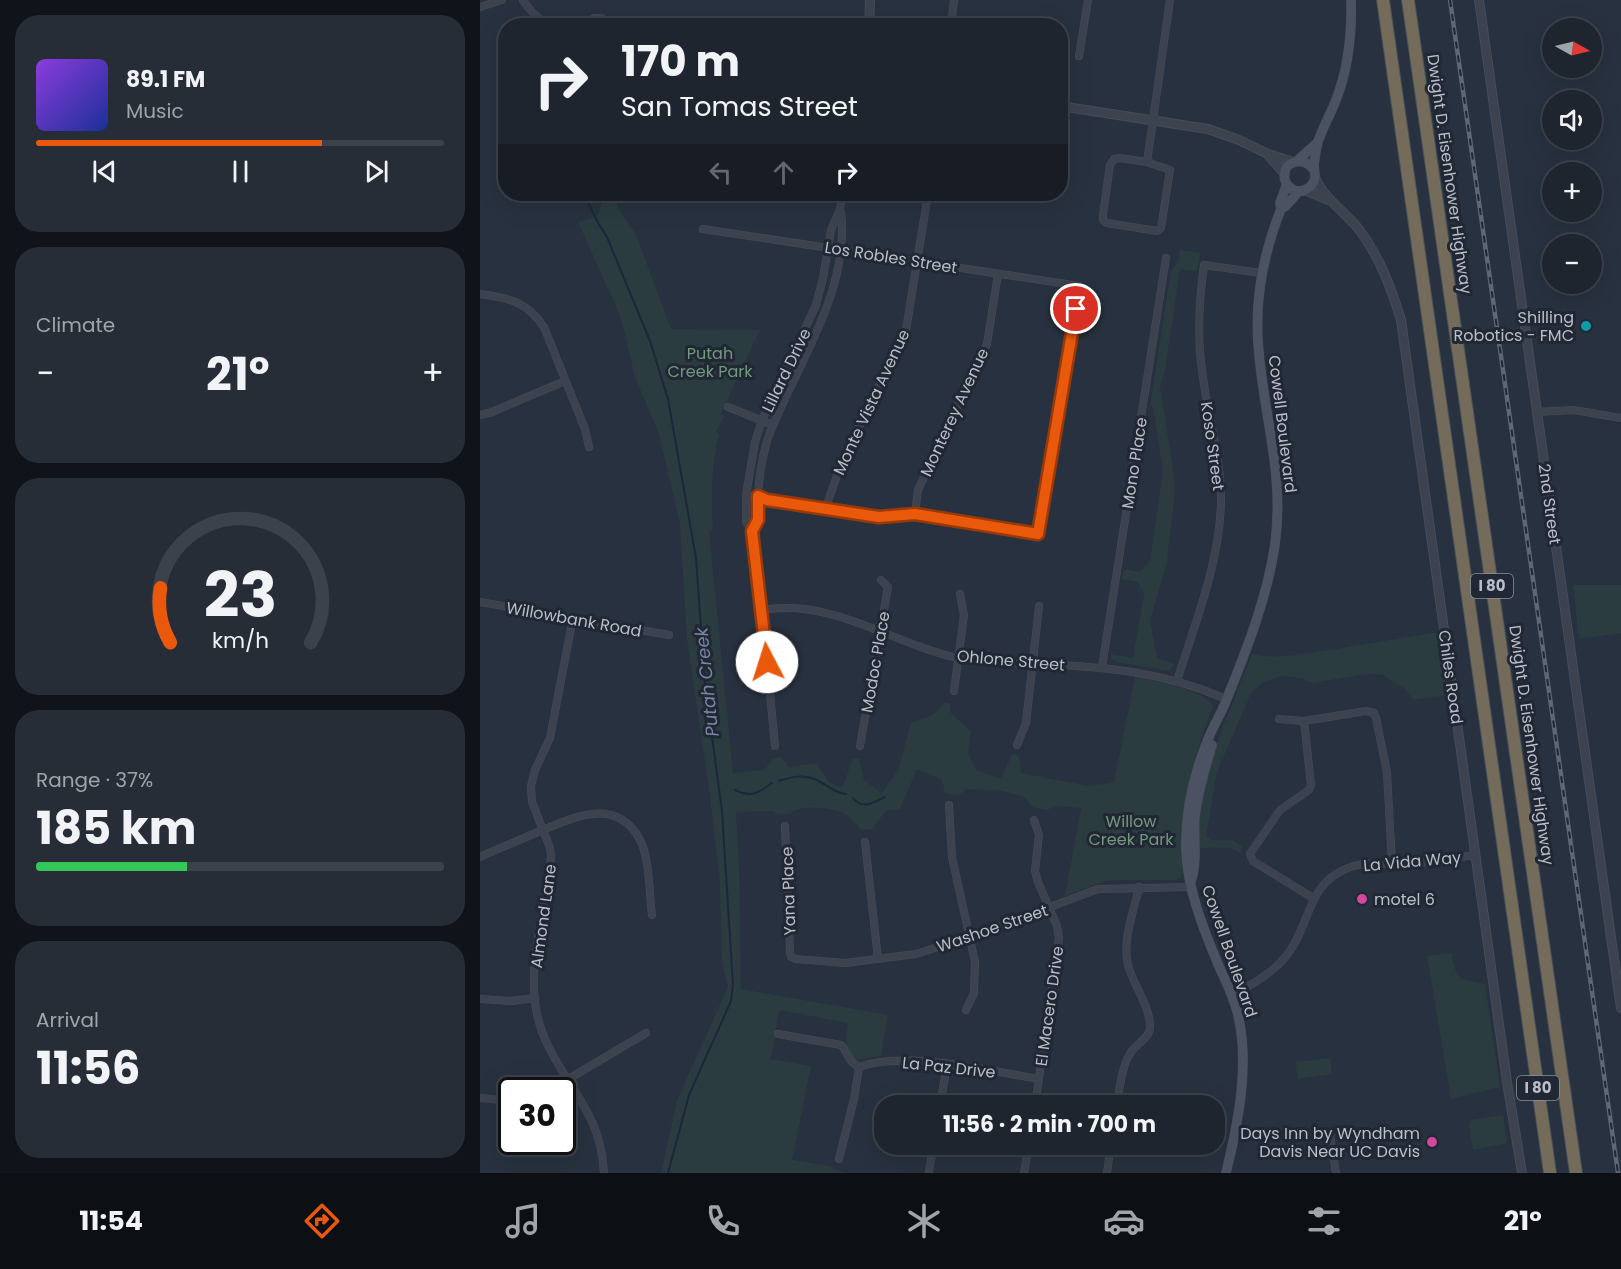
<!DOCTYPE html>
<meta charset="utf-8">
<style>
:root{--surface:#1e252f;--page:#262d37;--text:#f1f3f6;--muted:#a1a5aa;--line:#3c424b;--accent:#ea580c}
body{margin:0;font-family:Poppins,sans-serif;background:var(--page);color:var(--text);height:100vh;display:flex;flex-direction:column;font-size:22px;white-space:nowrap}
*{box-sizing:border-box;margin:0}
p{font-size:20px;color:var(--muted)}
.icon{flex:none;width:33px;height:33px;fill:none;stroke:currentColor;stroke-width:2;stroke-linecap:round;stroke-linejoin:round}
.map{position:relative;flex:1;overflow:hidden}
.side{display:flex;flex-direction:column;gap:15px;padding:15px;background:#10141a;width:480px}
.side>*{flex:none}
.top-card{position:absolute;left:18px;top:18px;width:570px;height:183px;border-radius:24px;box-shadow:0 6px 24px #0002,0 0 0 2px var(--line);background:#1e252f;color:var(--text);overflow:hidden}
.needle{width:39px;rotate:98deg}
.buttons{position:absolute;left:1062px;top:18px;display:grid;gap:12px}
.buttons a{display:grid;place-items:center;width:60px;height:60px;border-radius:50%;background:var(--surface);box-shadow:0 6px 24px #0002,0 0 0 2px var(--line);font-size:30px}
.speed{position:absolute;left:18px;top:1077px;display:flex;gap:12px;font-size:30px;font-weight:700;text-align:center}
.speed>*{display:grid;place-content:center;width:78px;height:78px;border-radius:50%;background:var(--surface);box-shadow:0 6px 24px #0002,0 0 0 2px var(--line);line-height:1}
.speed .limit{border:3px solid #111;border-radius:9px;background:#fff;color:#111}
.pin{position:absolute;display:grid;place-items:center;width:51px;height:51px;color:#fff;margin:-26px;border:3px solid #fff;border-radius:50%;box-shadow:0 2px 6px #0007}
.me{position:absolute;width:66px;margin:-33px;rotate:355deg;stroke-linejoin:round;filter:drop-shadow(0 0 4px #0008)}
.turn{display:flex;align-items:center;gap:21px;height:126px;padding:0 24px;font-size:27px}
.turn .icon{width:78px;height:78px;stroke-width:2.5}
.turn b{display:block;font-size:42px;line-height:51px}
.lanes{display:flex;align-items:center;height:57px;padding:0 24px;background:#0003;justify-content:center;gap:30px;direction:ltr}
.lanes .off{opacity:.35}
.big{font-size:45px;font-weight:700;line-height:1.1}
.side .widget{flex:1;display:flex;flex-direction:column;justify-content:center;gap:9px;min-width:0;padding:0 21px;border-radius:24px;background:var(--page)}
.side .dial{align-items:center;gap:0}
.dial svg{height:156px;overflow:visible;fill:none;stroke:var(--line);stroke-width:7;stroke-linecap:round;text-anchor:middle}
.dial text{fill:var(--text);stroke:none}
.song{display:flex;align-items:center;gap:18px}
.cover{width:72px;height:72px;border-radius:9px;background:linear-gradient(135deg,hsl(270 70% 55%),hsl(230 70% 35%))}
.played{height:6px;border-radius:3px;background:linear-gradient(90deg,var(--accent) 70%,var(--line) 70%)}
.keys{display:flex;justify-content:space-around;direction:ltr}
.heat{display:flex;justify-content:space-between;align-items:center;font-size:33px;direction:ltr}
.charge{height:9px;border-radius:4px;background:linear-gradient(90deg,#34c759 37%,var(--line) 0)}
.trip{position:absolute;left:394px;top:1095px;width:351px;height:60px;border-radius:24px;background:var(--surface);box-shadow:0 6px 24px #0002,0 0 0 2px var(--line);font-weight:700;line-height:60px;text-align:center}
.dock{display:flex;height:96px;justify-content:space-around;align-items:center;background:#0c0f13;color:var(--muted)}
.dock .icon{width:42px;height:42px}
.dock .current{color:var(--accent)}
.dock b{font-size:27px;color:var(--text)}
main{display:flex;flex:1;min-height:0}
.map>svg:first-child{display:block}
.green{fill:#2a3c40}
.lines{fill:none;stroke-linecap:round;stroke-linejoin:round}
.stream{stroke:#1c273c;stroke-width:2}
.minor-casing{stroke:#464c58;stroke-width:8}
.tertiary-casing{stroke:#464c58;stroke-width:10}
.secondary-casing{stroke:#464c58;stroke-width:10}
.motorway-casing{stroke:#474e59;stroke-width:14}
.minor{stroke:#3c434f;stroke-width:7}
.tertiary{stroke:#3c434f;stroke-width:8}
.secondary{stroke:#4b5261;stroke-width:9}
.motorway{stroke:#746b5a;stroke-width:12}
.rail-casing{stroke:#5f6775;stroke-width:4.5}
.rail{stroke:#212834;stroke-width:2;stroke-dasharray:7;stroke-linecap:butt}
.route-casing{stroke:#983908;stroke-width:15}
.route{stroke:#ea580c;stroke-width:10}
.culture-dot{fill:#0f9aa8;stroke:#212834;stroke-width:2}
.hotel-dot{fill:#d1479c;stroke:#212834;stroke-width:2}
.labels{text-anchor:middle;stroke-width:6;stroke-linejoin:round;paint-order:stroke}
.shield{fill:#212834;stroke:#8b919c;stroke-width:1.5}
.shield-label{font-size:15px;font-weight:bold;fill:#b9bec9}
.street-label{font-size:16px;fill:#b9bec9;stroke:#212834}
.poi-label{font-size:16px;fill:#b9bec9;stroke:#212834;text-anchor:end}
.park-label{font-size:16px;fill:#72987d;stroke:#212834}
.water-label{font-size:18px;font-style:italic;fill:#7587a5;stroke:#212834}
</style>
<main>
<section class="side">
<div class="widget">
<div class="song"><i class="cover"></i><div><b>89.1 FM</b><p>Music</p></div></div>
<div class="played"></div>
<div class="keys"><svg class="icon" aria-label="previous" viewBox="0 0 24 24"><path d="M18 5L8 12l10 7zM5 5v14"/></svg><svg class="icon" aria-label="pause" viewBox="0 0 24 24"><path d="M8 5v14M16 5v14"/></svg><svg class="icon" aria-label="next" viewBox="0 0 24 24"><path d="M6 5l10 7-10 7zM19 5v14"/></svg></div>
</div>
<div class="widget"><p>Climate</p>
<div class="heat"><a>−</a><b class="big">21°</b><a>+</a></div>
</div>
<div class="widget dial"><svg viewBox="0 0 100 80">
<path d="M14 69A42 42 0 1 1 86 69"/>
<path d="M14 69A42 42 0 0 1 9 41" stroke="#ea580c"/>
<text x="50" y="56" font-size="32" font-weight="700">23</text>
<text x="50" y="72" font-size="11">km/h</text>
</svg></div>
<div class="widget"><p>Range · 37%</p><b class="big">185 km</b><div class="charge"></div></div>
<div class="widget"><p>Arrival</p><b class="big">11:56</b></div>
</section>
<div class="map">
<svg width="1141" height="1173" viewBox="0 0 1141 1173">
<rect width="100%" height="100%" fill="#28313f"/>
<!-- green -->
<g class="green">
<path d="M124 194H139L137 206 156 235 191 329 280 330 241 413 244 416 236 432 239 434C231 468 231 495 233 530L229 531 253 773 284 770 293 759 301 757 309 767 336 763 350 783 362 788 373 758 379 759 384 780 402 793 418 770 431 723 454 714 464 703H470V712L491 732 488 753 496 770 521 779 532 754 539 756 541 773 609 786 634 782 655 677C674 681 724 689 733 706L719 745 707 791 702 854 703 872 700 878 695 880H636L625 881 585 896 601 808 575 806 567 810 553 807 543 796 522 791 487 789 479 795 465 793 462 780 437 769 420 809 406 811 392 829 381 830C377 825 372 819 367 815 355 808 320 803 310 814L298 815 293 811 256 812 259 864 261 989 408 1015 401 1056C395 1056 380 1060 376 1059 363 1056 366 1032 368 1023L299 1010 291 1059 331 1066 312 1160 350 1166 355 1170 368 1173H181L197 1100 248 987 242 961 240 884 230 796 207 640 200 524 179 434 155 377 141 318 98 222 118 216Z"/>
<path d="M700 250 720 253 717 271 700 269 685 371 680 387 692 462 695 492 687 561 670 621 677 658 695 664 690 670H685L637 662 633 660 630 654 653 658 664 594 658 582 642 579 644 569 659 572 670 562 683 471 673 407 670 406 691 271 698 262Z"/>
<path d="M1093 585H1141V633L1099 639Z"/>
<path d="M959 632 967 695 933 700 925 689 902 675 887 674 832 683 822 678 802 676 783 682 771 693 737 772 726 836 731 840H752L763 847 760 853 750 847 719 848C713 785 750 712 772 654L788 657 825 654Z"/>
<path d="M971 953C977 980 978 979 1005 984L1020 1087 971 1099 947 956Z"/>
<path d="M850 1058 852 1074 818 1079 816 1062Z"/>
<path d="M1023 1115 1027 1143 993 1150 989 1125 991 1120Z"/>
</g>
<g class="lines">
<!-- stream -->
<g class="stream">
<path d="M106 198 118 223 127 237 170 341 188 399 216 558 225 685 242 811 253 985 251 1001 209 1095 188 1173"/>
<path d="M299 781C311 777 323 774 334 779 346 783 353 793 366 794"/>
<path d="M255 790C271 798 279 793 292 783"/>
<path d="M373 798C382 810 393 803 405 797"/>
</g>
<defs>
<g id="minor">
<path d="M43 0C51 12 58 20 72 26"/>
<path d="M0 7 22 0"/>
<path d="M108 26 114 18H122L127 22V26"/>
<path d="M471 26 474 0"/>
<path d="M599 56 608 0"/>
<path d="M667 162 690 170 681 228 677 231 627 223 623 220V215L630 165 634 159 639 158 667 162 690 0"/>
<path d="M223 229 600 286 558 534 435 514 399 517 266 495"/>
<path d="M0 294C29 298 46 301 64 327L105 429 109 447"/>
<path d="M248 407 293 425"/>
<path d="M1057 412 1094 410 1141 418"/>
<path d="M0 415 12 412 85 381"/>
<path d="M346 507 361 464 426 330 448 194"/>
<path d="M435 514 438 490 507 344 518 274"/>
<path d="M272 531C279 518 277 509 278 495 279 477 282 459 287 441 294 421 304 401 313 382 339 329 368 272 361 212"/>
<path d="M0 602 189 635"/>
<path d="M282 610C353 598 412 644 478 658 505 664 533 663 560 664 627 667 685 672 746 699"/>
<path d="M90 618 92 623 70 738 55 770 51 786 52 802 70 848 71 856C67 908 46 962 57 1014 65 1055 97 1087 113 1124 120 1140 123 1156 124 1173"/>
<path d="M622 667 686 258"/>
<path d="M697 681C715 623 739 565 741 504 742 453 723 402 720 351 718 322 720 293 724 265L781 273"/>
<path d="M474 691 484 615 480 594"/>
<path d="M799 719 824 721 886 711 894 713 896 718 907 772 912 864"/>
<path d="M824 721 831 785 829 790 800 810 770 854 773 861 833 898"/>
<path d="M537 745 546 723 559 606"/>
<path d="M295 746 282 610 272 531 266 522V495L275 442 282 420 336 305 343 278 351 230 360 209 363 194"/>
<path d="M380 746 408 587 401 580"/>
<path d="M469 805 472 857 495 962 494 993 486 1010"/>
<path d="M554 820 559 835 555 871 558 882 577 926 579 938 555 1106"/>
<path d="M305 826 310 952 311 957 316 959 365 963 436 954 490 937 618 889 712 887"/>
<path d="M385 842 398 959"/>
<path d="M0 857C20 848 40 840 60 831 93 818 135 796 159 838 170 857 169 893 172 915"/>
<path d="M752 996C772 984 792 974 807 955 831 925 826 884 868 868 885 861 909 864 927 864 950 863 973 858 995 855"/>
<path d="M0 999 31 1001 55 998"/>
<path d="M298 1034 361 1045C369 1053 366 1060 379 1067"/>
<path d="M379 1067C426 1050 509 1071 559 1079"/>
<path d="M70 1090 166 1033"/>
<path d="M0 1098 32 1101"/>
<path d="M460 1106 467 1064"/>
<path d="M637 1106C640 1087 641 1068 651 1052 657 1043 670 1038 670 1027 670 1005 653 985 648 965 642 940 654 911 659 887"/>
<path d="M850 1136 856 1173"/>
<path d="M359 1159 374 1099 379 1067"/>
<path d="M449 1171 454 1144"/>
<path d="M544 1173 549 1144"/>
<path d="M627 1173 631 1144"/>
</g>
<g id="tertiary">
<path d="M999 0 1141 1008"/>
<path d="M389 26 390 0"/>
<path d="M580 106 728 129 759 140 788 154 813 162"/>
<path d="M788 155 805 174"/>
<path d="M835 177C843 198 863 210 877 227 899 255 911 287 921 320L1027 1082 1042 1173"/>
<path d="M824 190 848 200"/>
</g>
<g id="secondary">
<path d="M818 160 837 143"/>
<path d="M834 170C825 155 800 161 805 180 806 184 810 188 814 190 823 194 833 187 835 178 835 173 834 169 834 164 835 158 836 148 838 142 842 128 851 114 856 100 868 69 872 33 871 0"/>
<path d="M801 209 806 206 819 191"/>
<path d="M711 881C718 862 713 835 715 815 718 791 725 768 732 745"/>
<path d="M746 1173C758 1123 770 1066 758 1015 754 997 745 980 738 964 723 928 707 888 706 849 705 810 714 773 729 737 733 727 739 717 744 706 765 654 787 600 795 544 805 471 782 412 778 341 775 295 784 252 801 209L800 203 807 184"/>
</g>
<g id="motorway">
<path d="M903 0 1070 1173"/>
<path d="M928 0 1096 1173"/>
</g>
</defs>
<!-- minor casing -->
<use href="#minor" class="minor-casing"/>
<!-- tertiary casing -->
<use href="#tertiary" class="tertiary-casing"/>
<!-- secondary casing -->
<use href="#secondary" class="secondary-casing"/>
<!-- motorway casing -->
<use href="#motorway" class="motorway-casing"/>
<!-- minor -->
<use href="#minor" class="minor"/>
<!-- tertiary -->
<use href="#tertiary" class="tertiary"/>
<!-- secondary -->
<use href="#secondary" class="secondary"/>
<!-- motorway -->
<use href="#motorway" class="motorway"/>
<defs>
<path id="rail" d="M970 0 1138 1173"/>
</defs>
<!-- rail casing -->
<use href="#rail" class="rail-casing"/>
<!-- rail -->
<use href="#rail" class="rail"/>
</g>
<g class="lines">
<defs>
<path id="route" d="M287 662 272 531 278 520V496L287 500 399 517 435 514 558 534 596 309"/>
</defs>
<!-- route casing -->
<use href="#route" class="route-casing"/>
<!-- route -->
<use href="#route" class="route"/>
</g>
<!-- markers -->
<circle class="culture-dot" cx="1106" cy="326" r="6"/>
<g class="hotel-dot">
<circle cx="882" cy="899" r="6"/>
<circle cx="952" cy="1142" r="6"/>
</g>
<g class="labels">
<!-- shield labels -->
<g class="shield">
<rect x="991" y="574" width="42" height="24" rx="4.5"/>
<rect x="1037" y="1076" width="42" height="24" rx="4.5"/>
</g>
<g class="shield-label">
<text x="1012" y="591">I 80</text>
<text x="1058" y="1093">I 80</text>
</g>
<!-- street labels -->
<g class="street-label">
<text transform="translate(970 174) rotate(82)" y="6">Dwight D. Eisenhower Highway</text>
<text transform="translate(411 257) rotate(9)" y="6">Los Robles Street</text>
<text transform="translate(306 370) rotate(-64)" y="6">Lillard Drive</text>
<text transform="translate(391 402) rotate(-65)" y="6">Monte Vista Avenue</text>
<text transform="translate(474 412) rotate(-65)" y="6">Monterey Avenue</text>
<text transform="translate(803 424) rotate(83)" y="6">Cowell Boulevard</text>
<text transform="translate(733 446) rotate(82)" y="6">Koso Street</text>
<text transform="translate(654 463) rotate(-81)" y="6">Mono Place</text>
<text transform="translate(1070 504) rotate(82)" y="6">2nd Street</text>
<text transform="translate(94 619) rotate(10)" y="6">Willowbank Road</text>
<text transform="translate(531 660) rotate(5)" y="6">Ohlone Street</text>
<text transform="translate(395 662) rotate(-80)" y="6">Modoc Place</text>
<text transform="translate(971 677) rotate(82)" y="6">Chiles Road</text>
<text transform="translate(1052 745) rotate(82)" y="6">Dwight D. Eisenhower Highway</text>
<text transform="translate(932 861) rotate(-5)" y="6">La Vida Way</text>
<text transform="translate(308 891) rotate(-92)" y="6">Yana Place</text>
<text transform="translate(63 916) rotate(-82)" y="6">Almond Lane</text>
<text transform="translate(512 928) rotate(-19)" y="6">Washoe Street</text>
<text transform="translate(750 951) rotate(71)" y="6">Cowell Boulevard</text>
<text transform="translate(569 1006) rotate(-82)" y="6">El Macero Drive</text>
<text transform="translate(469 1067) rotate(6)" y="6">La Paz Drive</text>
</g>
<!-- poi labels -->
<g class="poi-label">
<text x="1094" y="323">Shilling<tspan x="1094" dy="18">Robotics - FMC</tspan></text>
<text x="894" y="905" text-anchor="start">motel 6</text>
<text x="940" y="1139">Days Inn by Wyndham<tspan x="940" dy="18">Davis Near UC Davis</tspan></text>
</g>
<!-- park labels -->
<g class="park-label">
<text x="230" y="359">Putah<tspan x="230" dy="18">Creek Park</tspan></text>
<text x="651" y="827">Willow<tspan x="651" dy="18">Creek Park</tspan></text>
</g>
<!-- water labels -->
<g class="water-label">
<text transform="translate(227 682) rotate(-96)" y="6">Putah Creek</text>
</g>
</g>
</svg>
<div class="buttons">
<a><svg class="needle" viewBox="-14 -14 28 28"><path d="M0-13l5 13h-10z" fill="#e53935"/><path d="M0 13l5-13h-10z" fill="#a1a5aa"/></svg></a>
<a><svg class="icon" aria-label="sound" viewBox="0 0 24 24"><path d="M4 9h4l5-4v14l-5-4H4zM17 9q2 3 0 6"/></svg></a>
<a>+</a>
<a>−</a>
</div>
<div class="speed"><div class="limit">30</div></div>
<div class="pin" style="left:596px;top:309px;background:#d93025"><svg class="icon" aria-label="arrive" viewBox="0 0 24 24"><path d="M6 21V4h12l-3 4 3 4H6"/></svg></div>
<svg class="me" style="left:287px;top:662px" viewBox="-20 -20 40 40"><circle r="19" fill="#fff"/><path d="M0-13L10 11 0 6-10 11z" fill="#ea580c"/></svg>
<div class="trip">11:56 · 2 min · 700 m</div>
<div class="top-card">
<div class="turn"><svg class="icon" aria-label="right" viewBox="0 0 24 24"><path d="M7 20v-9h11M14 6l5 5-5 5"/></svg><div><b>170 m</b>San Tomas Street</div></div>
<div class="lanes"><svg class="icon off" aria-label="left" viewBox="0 0 24 24"><path d="M17 20v-9H6M10 6l-5 5 5 5"/></svg><svg class="icon off" aria-label="ahead" viewBox="0 0 24 24"><path d="M12 20V5M6 11l6-6 6 6"/></svg><svg class="icon" aria-label="right" viewBox="0 0 24 24"><path d="M7 20v-9h11M14 6l5 5-5 5"/></svg></div>
</div>
</div>
</main>
<nav class="dock">
<b>11:54</b>
<svg class="icon current" aria-label="directions" viewBox="0 0 24 24"><path d="M12 3l9 9-9 9-9-9zM9 14v-3h6M13 9l2 2-2 2"/></svg>
<svg class="icon" aria-label="music" viewBox="0 0 24 24"><path d="M9 18V5l10-2v13"/><circle cx="6" cy="18" r="3"/><circle cx="16" cy="16" r="3"/></svg>
<svg class="icon" aria-label="phone" viewBox="0 0 24 24"><path d="M5 4h4l2 5-3 2q2 4 5 5l2-3 5 2v4C11 20 4 13 5 4z"/></svg>
<svg class="icon" aria-label="climate" viewBox="0 0 24 24"><path d="M12 3v18M4 7l16 10M4 17L20 7"/></svg>
<svg class="icon" aria-label="car" viewBox="0 0 24 24"><path d="M5 17H2v-5l4-1 3-4h7l3 4 3 1v5h-3M9 17h6M6 11h13"/><circle cx="7" cy="17" r="2"/><circle cx="17" cy="17" r="2"/></svg>
<svg class="icon" aria-label="filters" viewBox="0 0 24 24"><path d="M4 7h16M4 17h16"/><circle cx="9" cy="7" r="2"/><circle cx="15" cy="17" r="2"/></svg>
<b>21°</b>
</nav>
